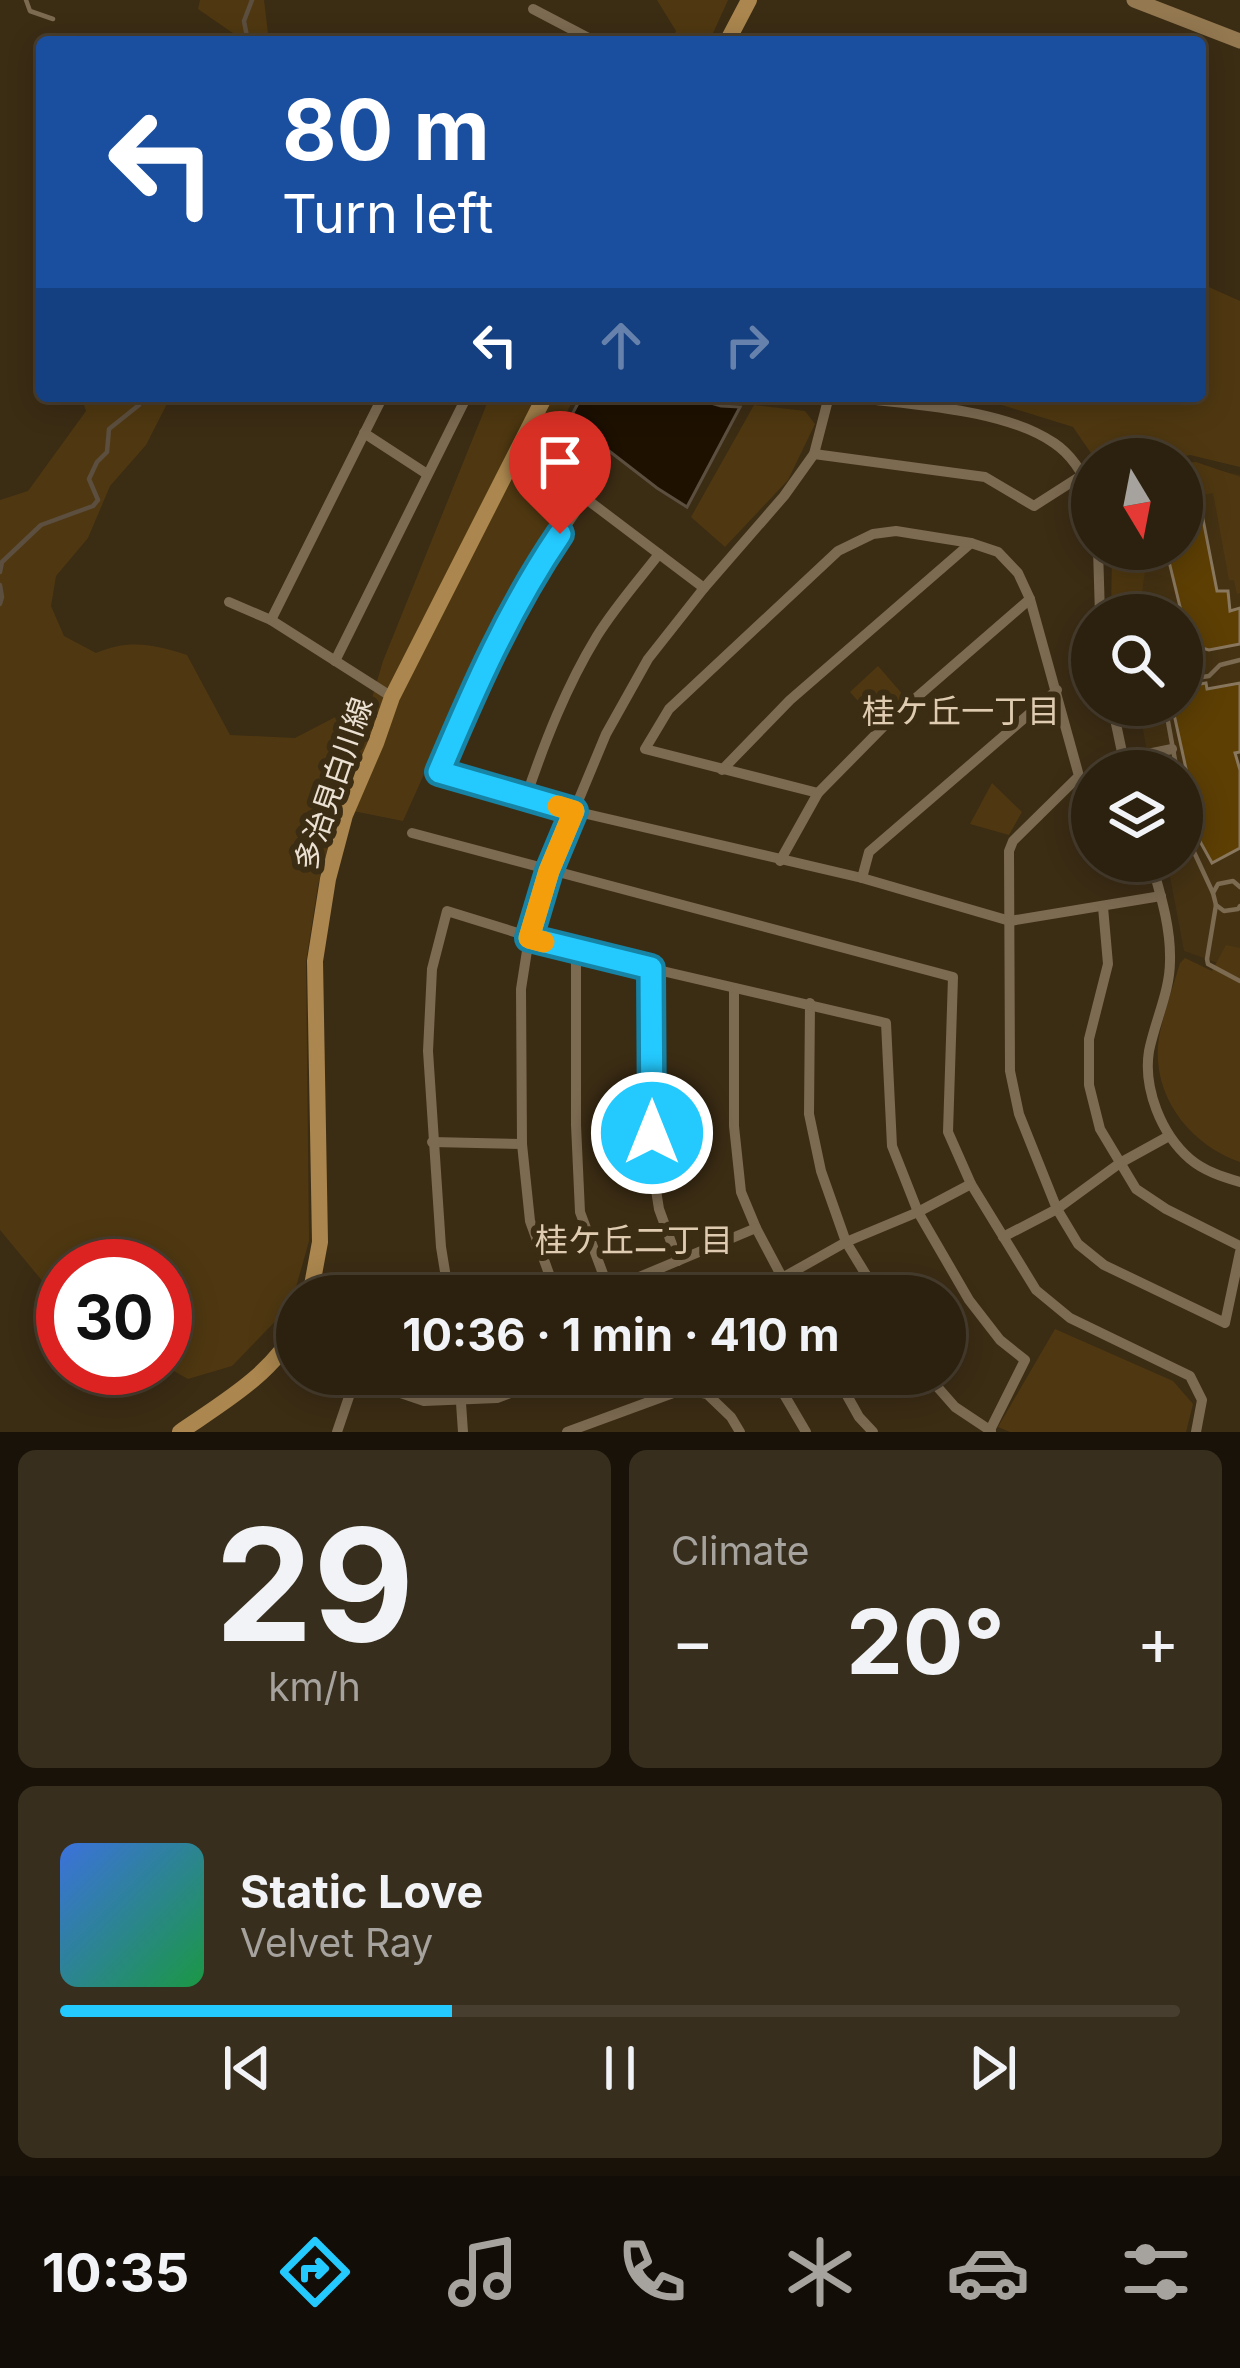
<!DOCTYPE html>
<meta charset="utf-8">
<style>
:root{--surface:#2c210f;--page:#382e1d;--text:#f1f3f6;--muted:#a6a39e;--line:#483e2f;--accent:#24c9fe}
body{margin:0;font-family:Inter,"Noto Sans JP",sans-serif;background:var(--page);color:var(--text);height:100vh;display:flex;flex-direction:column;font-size:45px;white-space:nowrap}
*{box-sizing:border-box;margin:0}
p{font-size:39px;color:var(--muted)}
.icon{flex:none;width:66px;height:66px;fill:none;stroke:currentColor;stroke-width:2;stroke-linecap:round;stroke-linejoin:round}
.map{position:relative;height:1432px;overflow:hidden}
.details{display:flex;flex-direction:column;gap:18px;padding:18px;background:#181208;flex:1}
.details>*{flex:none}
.top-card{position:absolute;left:36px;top:36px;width:1170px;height:366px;border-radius:12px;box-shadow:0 6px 30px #0003,0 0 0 3px var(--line);background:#1a4fa0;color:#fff;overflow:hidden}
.needle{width:78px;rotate:170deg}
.buttons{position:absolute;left:1071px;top:438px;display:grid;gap:24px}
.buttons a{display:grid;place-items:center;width:132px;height:132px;border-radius:50%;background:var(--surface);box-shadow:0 6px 30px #0003,0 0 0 3px var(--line);font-size:60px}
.speed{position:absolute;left:36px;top:1239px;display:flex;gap:24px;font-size:60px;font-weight:700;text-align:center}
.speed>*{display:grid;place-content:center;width:156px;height:156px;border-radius:50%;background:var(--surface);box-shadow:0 6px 30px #0003,0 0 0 3px var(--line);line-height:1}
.speed .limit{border:18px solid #d22;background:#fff;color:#111}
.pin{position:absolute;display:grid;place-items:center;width:102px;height:102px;color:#fff;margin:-123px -51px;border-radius:50% 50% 50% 0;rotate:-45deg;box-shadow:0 0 12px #0007}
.pin .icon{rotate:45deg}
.me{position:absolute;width:132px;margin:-66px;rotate:0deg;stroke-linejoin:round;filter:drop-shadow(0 0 9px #0008)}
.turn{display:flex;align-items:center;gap:42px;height:252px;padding:0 48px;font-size:54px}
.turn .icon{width:156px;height:156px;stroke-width:2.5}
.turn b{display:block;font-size:84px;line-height:102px}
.lanes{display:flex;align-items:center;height:114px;padding:0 48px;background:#0003;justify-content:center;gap:60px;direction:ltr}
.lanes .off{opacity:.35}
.big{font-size:90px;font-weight:700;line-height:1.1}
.details .widget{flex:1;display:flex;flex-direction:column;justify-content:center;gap:18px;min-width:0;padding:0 42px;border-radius:18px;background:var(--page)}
.details .dial{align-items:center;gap:0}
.dial b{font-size:156px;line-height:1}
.song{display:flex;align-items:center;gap:36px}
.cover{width:144px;height:144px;border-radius:18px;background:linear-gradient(135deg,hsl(220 70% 55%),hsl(140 70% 35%))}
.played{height:12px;border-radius:6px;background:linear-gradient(90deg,var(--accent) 35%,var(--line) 35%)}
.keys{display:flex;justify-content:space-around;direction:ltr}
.heat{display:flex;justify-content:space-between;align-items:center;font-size:66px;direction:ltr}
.details .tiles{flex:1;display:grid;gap:18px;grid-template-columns:1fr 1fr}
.widget:last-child{grid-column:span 2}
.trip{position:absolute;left:276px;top:1275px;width:690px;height:120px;border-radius:60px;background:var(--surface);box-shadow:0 6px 30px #0003,0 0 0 3px var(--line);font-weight:700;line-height:120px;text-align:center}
.menu{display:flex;height:192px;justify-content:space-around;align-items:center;background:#120d06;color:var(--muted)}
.menu .icon{width:84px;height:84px}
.menu .selected{color:var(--accent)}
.menu b{font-size:54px;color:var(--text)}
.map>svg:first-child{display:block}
.built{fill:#453213}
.green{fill:#4f3811}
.water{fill:#1e1100;stroke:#5c4f3f;stroke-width:3}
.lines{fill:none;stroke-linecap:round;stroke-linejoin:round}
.stream{stroke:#5c4f3f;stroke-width:4.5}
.building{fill:#5d3f04;stroke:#89775e;stroke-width:3}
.lane{stroke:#7c6a51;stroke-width:4.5}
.street{stroke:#7c6a51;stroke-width:10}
.secondary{stroke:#937850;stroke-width:15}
.primary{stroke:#ab864e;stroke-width:16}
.route-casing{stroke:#1783a5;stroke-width:30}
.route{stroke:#24c9fe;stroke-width:21}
.slow{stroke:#f59e0b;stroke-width:21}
.labels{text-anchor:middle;stroke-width:12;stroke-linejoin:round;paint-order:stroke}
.street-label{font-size:30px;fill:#ebe1d3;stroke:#3b2c14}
.neighbourhood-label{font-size:33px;fill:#dfccb0;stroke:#3b2c14}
</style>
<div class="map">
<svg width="1240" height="1432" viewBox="0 0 1240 1432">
<rect width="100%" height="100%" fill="#3b2c14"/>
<!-- built -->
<path class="built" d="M1182 463 1240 475V971L1184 951 1167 861H1182V771H1150L1139 705H1182V615H1130L1144 549H1182Z"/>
<!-- green -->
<g class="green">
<path d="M200 0H264L269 42H238L237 36 198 9Z"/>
<path d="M657 0H728L709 42H671L676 31Z"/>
<path d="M1200 283 1240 301V467L1190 455 1169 459H1095L1073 427 973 396H1200Z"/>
<path d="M81 396H171L146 445 110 486 88 538 56 576 51 606 64 636 96 653C128 639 154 644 187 655L230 735 295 738 372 698 383 661 490 396H575L564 418 569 491 491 625 403 821 338 808 318 885 306 962 309 1241 291 1305 232 1366 188 1379 165 1366V1266H63V1306L0 1230V500L28 491 86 411Z"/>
<path d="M754 405 805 411 815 424 788 480 725 547 691 517Z"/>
<path d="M1196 462 1240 477V593L1237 594 1234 580H1229L1213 493 1182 499V463Z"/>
<path d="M1112 549H1148L1139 615H1111Z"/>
<path d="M878 666 904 696 876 721 850 692Z"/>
<path d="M992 783 1022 812 1009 835 970 824Z"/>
<path d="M1226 945 1240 948V1162C1188 1144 1150 1093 1159 1037 1164 1012 1173 987 1180 963L1185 958 1212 971Z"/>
<path d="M1055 1329 1173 1381 1193 1404 1186 1432H1010L998 1427Z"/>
</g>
<!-- water -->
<path class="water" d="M582 396H687L721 406 740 407 687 507 657 488 569 420Z"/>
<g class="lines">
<!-- stream -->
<g class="stream">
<path d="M248 42 244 21 252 0"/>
<path d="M0 572 2 562 41 525 93 506 98 500 89 479 97 462 107 452 109 429 139 405 140 396"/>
<path d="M0 585 2 597 0 604"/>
</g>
</g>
<!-- building -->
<g class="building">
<path d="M1202 514 1217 591H1228L1230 611 1240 608V644L1209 650 1186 644 1182 632V615L1166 549H1182V517Z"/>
<path d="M1206 683 1207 689 1240 683V752L1235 753 1240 770V848L1212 863 1197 836 1194 822 1203 811 1190 787 1172 705H1182V687Z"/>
</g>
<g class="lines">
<!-- lane -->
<g class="lane">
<path d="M26 0 30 11 53 19"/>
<path d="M1182 680 1209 676 1220 665 1240 660"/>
<path d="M1165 705 1177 771"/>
<path d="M1182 796 1194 852 1213 893"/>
<path d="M1240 887 1233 881 1218 884 1213 893 1216 905 1207 959 1208 964 1240 981"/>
<path d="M1216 905 1224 911 1238 909 1240 906"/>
</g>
<!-- street -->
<g class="street">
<path d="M533 9 596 42"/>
<path d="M844 396C907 405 1001 407 1054 443 1072 455 1084 475 1092 495"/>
<path d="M364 433 427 474"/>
<path d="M814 454 985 477 1034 506 1084 474"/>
<path d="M1098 549 1100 615"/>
<path d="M704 588 585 498 535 571 500 633 439 772 574 811 862 878 1010 921 1161 896"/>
<path d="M229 602 271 620 392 697"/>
<path d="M271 620 383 396"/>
<path d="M335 661 467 396"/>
<path d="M1112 705 1126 771"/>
<path d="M1123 759 1172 749"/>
<path d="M722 770 790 700 971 543"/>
<path d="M818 793 645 749 669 709 838 551 873 534 896 531 971 543 998 552 1018 573 1030 599 1079 776 1013 841 1009 851 1010 1071 1019 1114 1057 1209 1078 1244 1104 1265 1225 1323 1240 1252"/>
<path d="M526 797C545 741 566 687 597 636 615 607 638 581 659 554"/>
<path d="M412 833 953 977 948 1132 971 1184 1036 1290 1070 1318 1190 1376 1202 1400 1196 1432"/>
<path d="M780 861 818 793 887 723 1030 599"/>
<path d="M1151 861C1160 893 1171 927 1170 961 1170 991 1155 1021 1149 1051 1143 1088 1161 1134 1190 1159 1204 1171 1223 1177 1240 1182"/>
<path d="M862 878 869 852 1057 690"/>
<path d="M1103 907 1108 964 1089 1039V1085L1100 1129 1136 1189 1166 1209 1240 1246"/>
<path d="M576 951V1125L580 1212 609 1290"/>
<path d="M651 968 652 1165 659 1209 678 1261"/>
<path d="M734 988V1126L741 1192 756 1228 792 1296"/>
<path d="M810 1003 809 1114 821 1171 846 1242 879 1296"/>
<path d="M432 1142 522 1144"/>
<path d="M1003 1237 1057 1209 1120 1163 1169 1136"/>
<path d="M449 1296 441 1247 428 1051 432 969 447 911 576 951 886 1023 892 1146 918 1212 969 1300 1000 1340 1025 1360 990 1430"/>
<path d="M557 1296 530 1221 522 1144 521 989 529 938 549 871 606 734 648 659 704 588 784 496 814 454 829 396"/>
<path d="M594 1296 756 1228"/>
<path d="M743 1296 782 1278 846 1242 918 1212 971 1184"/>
<path d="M345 1374 424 1401 497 1398 560 1374"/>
<path d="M459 1374 463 1432"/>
<path d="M772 1374 806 1432"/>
<path d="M835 1374 859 1417 873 1432"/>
<path d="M926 1374 955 1407 991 1431"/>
<path d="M337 1432 355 1379"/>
<path d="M567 1432 684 1389 707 1394 731 1417 740 1432"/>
</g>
<!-- secondary -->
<path class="secondary" d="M1134 0 1240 41"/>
<!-- primary -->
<g class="primary">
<path d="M727 42 749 0"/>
<path d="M310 1296 320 1242 315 961 328 879 345 815 376 743 392 697 545 396"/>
<path d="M180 1432C222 1403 273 1374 297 1327"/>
</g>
</g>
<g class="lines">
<defs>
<path id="route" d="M560 534C509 609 474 689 439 772L574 811 549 871 529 938 651 968 652 1133"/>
</defs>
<!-- route casing -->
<use href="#route" class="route-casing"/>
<!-- route -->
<use href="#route" class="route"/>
<!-- slow -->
<path class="slow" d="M544 942 529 938 549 871 574 811 558 806"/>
</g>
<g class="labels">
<!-- street labels -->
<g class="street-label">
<text transform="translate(334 784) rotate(-71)" y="10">多治見白川線</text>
</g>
<!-- neighbourhood labels -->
<g class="neighbourhood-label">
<text x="961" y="723">桂ケ丘一丁目</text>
<text x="634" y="1252">桂ケ丘二丁目</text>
</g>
</g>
</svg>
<div class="buttons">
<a><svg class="needle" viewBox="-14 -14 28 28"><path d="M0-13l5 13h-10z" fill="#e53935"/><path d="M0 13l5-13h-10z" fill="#a6a39e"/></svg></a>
<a><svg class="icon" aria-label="search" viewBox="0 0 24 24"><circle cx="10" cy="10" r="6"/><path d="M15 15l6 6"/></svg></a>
<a><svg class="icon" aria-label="layers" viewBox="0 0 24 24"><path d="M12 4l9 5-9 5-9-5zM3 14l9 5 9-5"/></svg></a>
</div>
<div class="speed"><div class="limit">30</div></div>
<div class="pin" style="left:560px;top:534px;background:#d93025"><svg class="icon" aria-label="arrive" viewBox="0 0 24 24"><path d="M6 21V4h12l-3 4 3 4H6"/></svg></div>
<svg class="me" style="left:652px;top:1133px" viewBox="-20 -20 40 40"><circle r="17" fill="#24c9fe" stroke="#fff" stroke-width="3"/><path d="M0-11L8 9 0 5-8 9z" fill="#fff"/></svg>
<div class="trip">10:36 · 1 min · 410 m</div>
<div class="top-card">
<div class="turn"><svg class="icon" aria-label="left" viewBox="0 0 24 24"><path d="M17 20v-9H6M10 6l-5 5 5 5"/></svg><div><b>80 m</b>Turn left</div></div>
<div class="lanes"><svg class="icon" aria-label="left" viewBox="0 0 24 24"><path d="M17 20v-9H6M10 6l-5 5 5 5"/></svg><svg class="icon off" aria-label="ahead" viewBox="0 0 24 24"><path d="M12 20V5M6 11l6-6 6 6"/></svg><svg class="icon off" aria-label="right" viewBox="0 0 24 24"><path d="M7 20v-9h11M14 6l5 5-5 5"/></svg></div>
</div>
</div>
<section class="details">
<div class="tiles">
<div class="widget dial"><b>29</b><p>km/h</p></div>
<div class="widget"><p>Climate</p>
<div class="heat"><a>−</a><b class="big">20°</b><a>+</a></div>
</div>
<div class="widget">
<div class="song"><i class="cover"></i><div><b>Static Love</b><p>Velvet Ray</p></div></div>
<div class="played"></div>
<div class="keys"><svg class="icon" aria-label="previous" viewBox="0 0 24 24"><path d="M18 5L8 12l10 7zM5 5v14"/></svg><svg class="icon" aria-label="pause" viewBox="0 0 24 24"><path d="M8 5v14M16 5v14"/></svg><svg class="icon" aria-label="next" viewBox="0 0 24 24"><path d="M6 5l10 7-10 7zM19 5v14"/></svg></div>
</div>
</div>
</section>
<nav class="menu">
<b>10:35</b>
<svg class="icon selected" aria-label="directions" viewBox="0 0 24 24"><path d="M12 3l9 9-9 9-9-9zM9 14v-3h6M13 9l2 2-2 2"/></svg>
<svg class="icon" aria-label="music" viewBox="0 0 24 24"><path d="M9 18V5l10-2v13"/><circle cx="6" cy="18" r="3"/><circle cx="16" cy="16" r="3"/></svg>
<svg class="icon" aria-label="phone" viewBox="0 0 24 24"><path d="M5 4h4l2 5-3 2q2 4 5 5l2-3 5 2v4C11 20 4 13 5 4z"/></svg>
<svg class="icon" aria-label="climate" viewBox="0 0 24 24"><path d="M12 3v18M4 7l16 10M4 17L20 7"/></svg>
<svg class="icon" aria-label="car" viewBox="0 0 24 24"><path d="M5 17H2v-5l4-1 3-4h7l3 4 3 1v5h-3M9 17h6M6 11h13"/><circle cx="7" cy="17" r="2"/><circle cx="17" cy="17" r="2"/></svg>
<svg class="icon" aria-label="filters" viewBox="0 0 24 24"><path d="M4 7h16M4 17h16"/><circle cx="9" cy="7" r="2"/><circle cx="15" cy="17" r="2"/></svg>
</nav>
